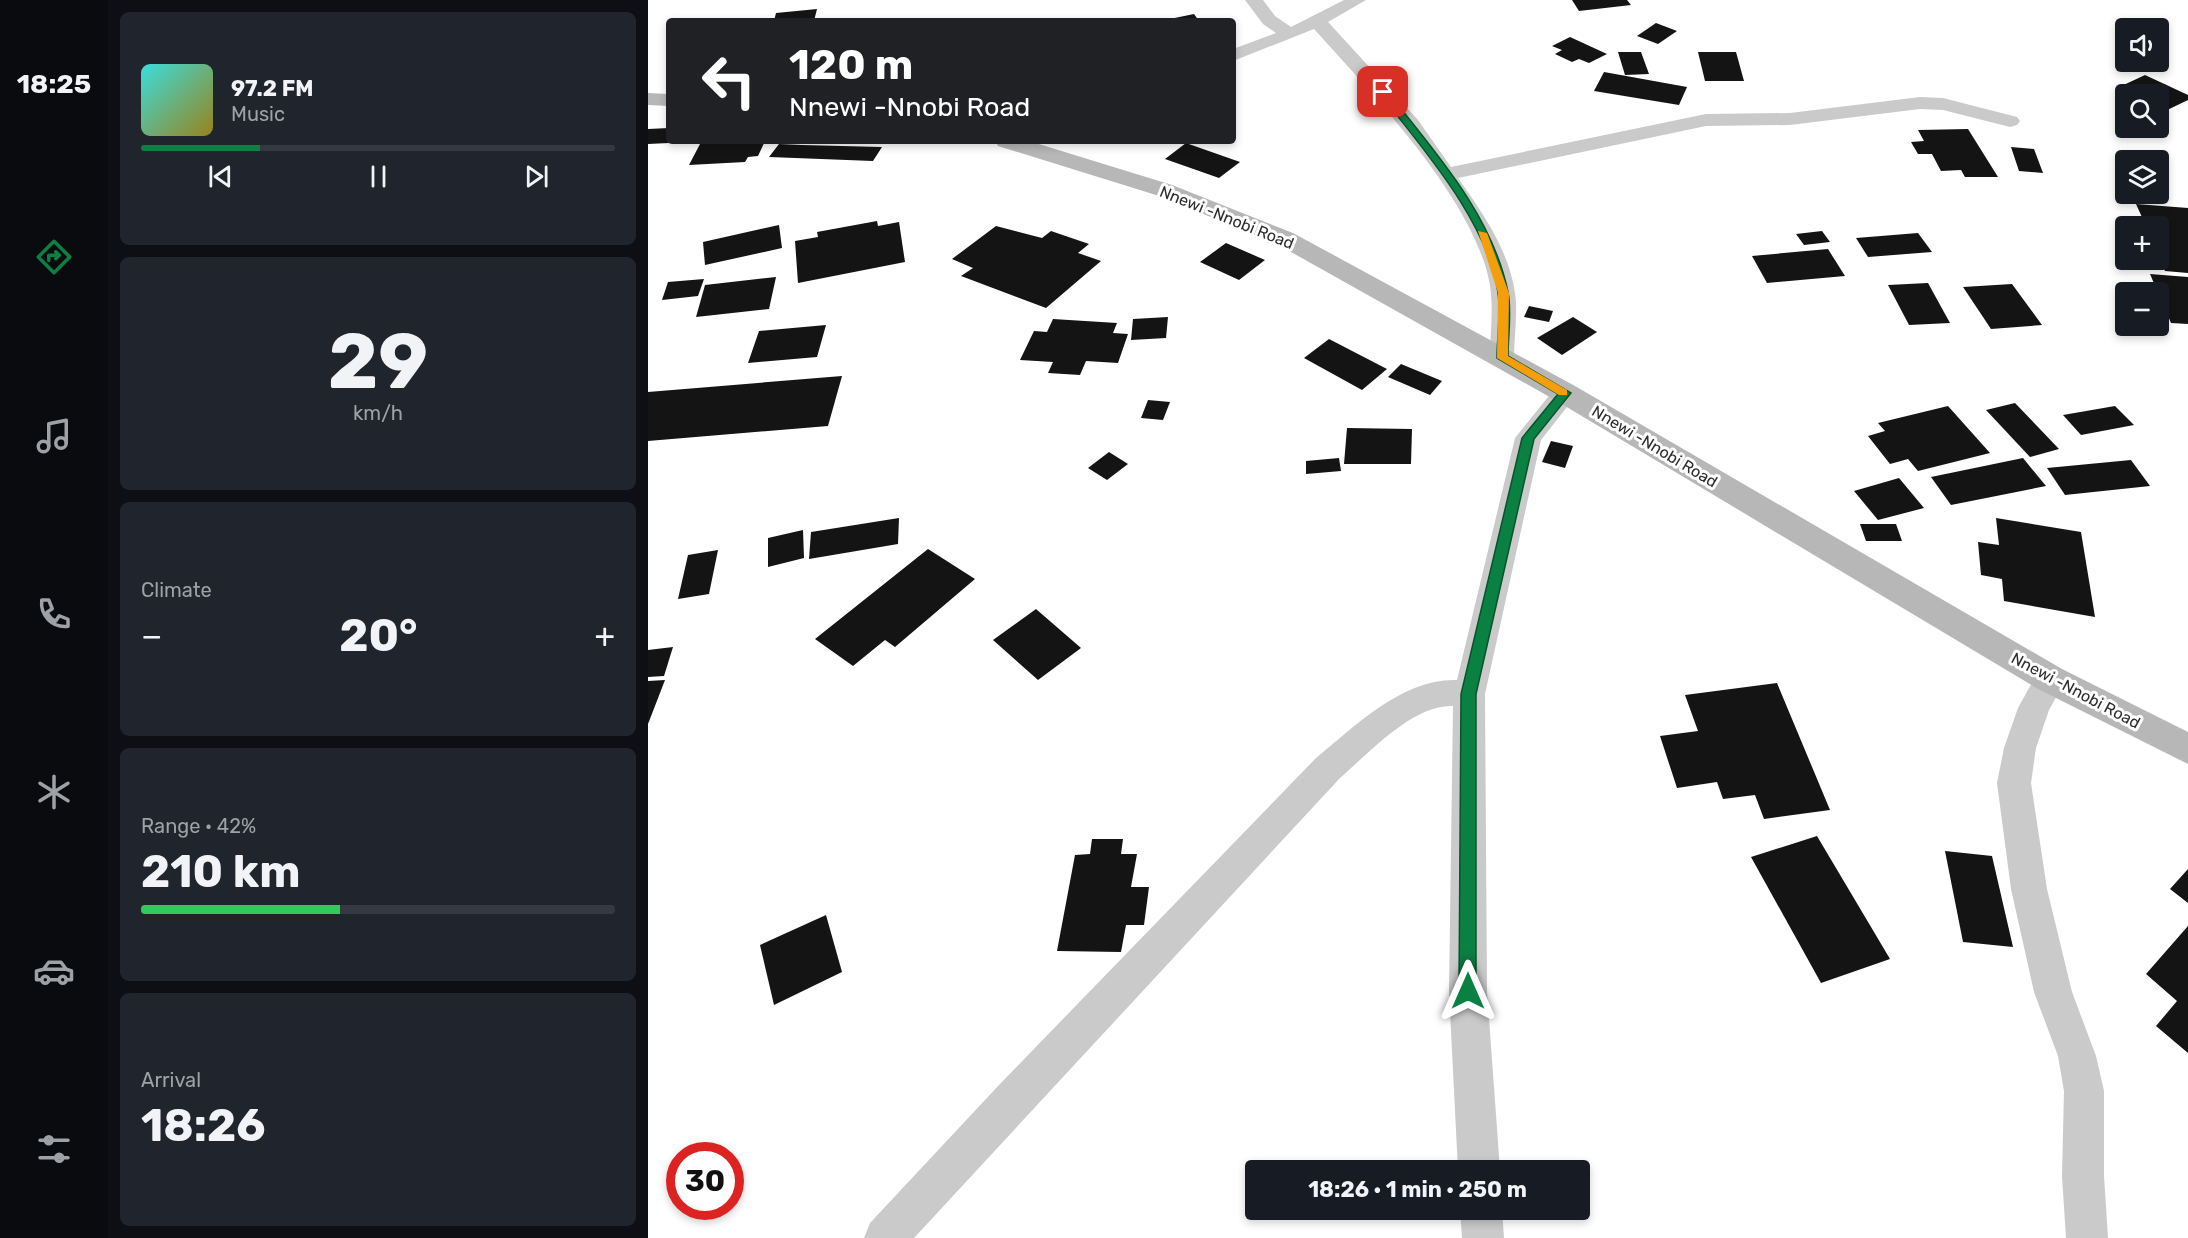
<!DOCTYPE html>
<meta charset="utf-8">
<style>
:root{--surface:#171b24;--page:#20242c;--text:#f1f3f6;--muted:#9ea1a6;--line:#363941;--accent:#0b8043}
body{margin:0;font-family:Rubik,sans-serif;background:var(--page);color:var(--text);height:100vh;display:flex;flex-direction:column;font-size:22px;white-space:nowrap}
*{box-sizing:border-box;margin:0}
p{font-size:20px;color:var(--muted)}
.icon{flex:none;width:33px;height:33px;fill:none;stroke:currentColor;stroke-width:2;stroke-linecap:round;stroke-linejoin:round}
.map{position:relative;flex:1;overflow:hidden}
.side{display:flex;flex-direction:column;gap:12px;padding:12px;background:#0d0f14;width:540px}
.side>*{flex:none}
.top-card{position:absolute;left:18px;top:18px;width:570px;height:126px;border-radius:6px;box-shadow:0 3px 9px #0003;background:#202124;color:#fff;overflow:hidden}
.buttons{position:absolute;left:1467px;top:18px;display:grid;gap:12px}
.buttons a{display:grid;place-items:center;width:54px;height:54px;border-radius:6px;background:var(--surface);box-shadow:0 3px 9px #0003;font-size:30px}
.speed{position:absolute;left:18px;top:1142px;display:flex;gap:12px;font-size:30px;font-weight:700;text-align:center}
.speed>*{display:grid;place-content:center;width:78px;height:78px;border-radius:50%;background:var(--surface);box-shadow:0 3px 9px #0003;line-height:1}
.speed .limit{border:9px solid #d22;background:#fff;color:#111}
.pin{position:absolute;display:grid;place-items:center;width:51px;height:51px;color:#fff;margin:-26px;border-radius:12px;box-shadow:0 3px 9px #0006}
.me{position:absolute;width:66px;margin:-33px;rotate:0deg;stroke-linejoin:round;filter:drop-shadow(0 0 4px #0008)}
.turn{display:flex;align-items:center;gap:21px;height:126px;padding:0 24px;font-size:27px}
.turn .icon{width:78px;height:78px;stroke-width:2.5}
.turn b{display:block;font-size:42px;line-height:51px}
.big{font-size:45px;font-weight:700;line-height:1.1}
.side .widget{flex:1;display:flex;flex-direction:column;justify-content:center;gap:9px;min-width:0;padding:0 21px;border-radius:9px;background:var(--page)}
.side .dial{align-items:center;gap:0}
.dial b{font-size:78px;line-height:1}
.song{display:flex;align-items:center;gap:18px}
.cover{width:72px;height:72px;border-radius:9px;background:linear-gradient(135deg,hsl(180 70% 55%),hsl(50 70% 35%))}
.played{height:6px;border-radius:3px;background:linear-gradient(90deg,var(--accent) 25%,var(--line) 25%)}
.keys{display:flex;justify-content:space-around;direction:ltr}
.heat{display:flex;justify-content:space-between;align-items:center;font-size:33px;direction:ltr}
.charge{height:9px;border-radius:4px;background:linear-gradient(90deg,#34c759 42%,var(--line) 0)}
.trip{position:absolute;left:597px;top:1160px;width:345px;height:60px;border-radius:6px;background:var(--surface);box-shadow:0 3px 9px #0003;font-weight:700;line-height:60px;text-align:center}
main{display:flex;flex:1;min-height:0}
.menu{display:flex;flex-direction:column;width:108px;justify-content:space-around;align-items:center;background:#090b0e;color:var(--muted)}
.menu .icon{width:42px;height:42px}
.menu .selected{color:var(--accent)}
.menu b{font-size:27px;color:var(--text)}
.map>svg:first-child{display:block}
.building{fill:#141414}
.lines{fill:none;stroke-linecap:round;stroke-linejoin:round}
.minor{fill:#cacaca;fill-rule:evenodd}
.secondary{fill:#b7b7b7;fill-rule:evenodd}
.route{fill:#0b8043;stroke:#07532c;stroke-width:1.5}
.slow{fill:#f59e0b}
.labels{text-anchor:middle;stroke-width:6;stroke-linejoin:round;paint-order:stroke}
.street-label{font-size:16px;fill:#2d2d2d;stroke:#fff}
</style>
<main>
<nav class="menu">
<b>18:25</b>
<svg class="icon selected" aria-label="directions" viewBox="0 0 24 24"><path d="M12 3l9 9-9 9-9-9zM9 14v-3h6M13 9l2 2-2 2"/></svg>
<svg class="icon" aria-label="music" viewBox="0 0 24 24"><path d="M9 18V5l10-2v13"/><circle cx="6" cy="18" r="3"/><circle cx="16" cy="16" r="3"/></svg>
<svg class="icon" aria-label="phone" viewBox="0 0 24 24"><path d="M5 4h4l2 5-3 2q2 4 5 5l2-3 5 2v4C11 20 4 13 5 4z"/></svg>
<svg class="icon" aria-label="climate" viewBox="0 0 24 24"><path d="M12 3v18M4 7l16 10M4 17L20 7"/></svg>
<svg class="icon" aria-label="car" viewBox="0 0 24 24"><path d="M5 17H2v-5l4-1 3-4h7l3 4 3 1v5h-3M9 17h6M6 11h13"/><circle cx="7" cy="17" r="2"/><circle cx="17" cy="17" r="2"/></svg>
<svg class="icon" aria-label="filters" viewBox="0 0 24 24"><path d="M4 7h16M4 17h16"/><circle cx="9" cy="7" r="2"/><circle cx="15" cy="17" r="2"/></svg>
</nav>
<section class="side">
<div class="widget">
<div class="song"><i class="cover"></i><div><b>97.2 FM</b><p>Music</p></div></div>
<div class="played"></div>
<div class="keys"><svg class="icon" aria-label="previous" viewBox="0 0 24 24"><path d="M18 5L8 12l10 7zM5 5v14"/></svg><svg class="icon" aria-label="pause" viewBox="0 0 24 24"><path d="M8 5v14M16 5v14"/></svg><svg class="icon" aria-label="next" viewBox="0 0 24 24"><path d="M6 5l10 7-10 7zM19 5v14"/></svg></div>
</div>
<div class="widget dial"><b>29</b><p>km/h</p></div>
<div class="widget"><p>Climate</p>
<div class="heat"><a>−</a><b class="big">20°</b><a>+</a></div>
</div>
<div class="widget"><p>Range · 42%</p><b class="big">210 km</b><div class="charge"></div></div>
<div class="widget"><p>Arrival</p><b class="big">18:26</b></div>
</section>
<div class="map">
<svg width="1540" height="1238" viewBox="0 0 1540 1238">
<rect width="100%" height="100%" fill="#fff"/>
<!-- building -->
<g class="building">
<path d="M924 0H979L983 5 931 11Z"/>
<path d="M169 9 166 21H126L128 13Z"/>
<path d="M546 14 551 21H517V20Z"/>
<path d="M1008 23 1029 31 1010 44 989 36Z"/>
<path d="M922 37 959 54 941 63 931 59 924 62 907 54 914 50 904 46Z"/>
<path d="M970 52H993L1001 74 977 75Z"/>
<path d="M1050 52H1088L1096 81H1057Z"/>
<path d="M956 72 1039 87 1031 105 946 91Z"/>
<path d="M1497 75 1540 95V100L1515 112 1510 110V94H1479L1467 89Z"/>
<path d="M21 128V143L0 144V129Z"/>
<path d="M1320 129 1350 177H1317L1313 170 1293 171 1284 154H1270L1263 142 1276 141 1270 130Z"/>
<path d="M117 141 110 156 100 157 97 162 41 165 52 144Z"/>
<path d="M538 143 592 162 571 178 517 159Z"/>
<path d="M131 144 154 145 234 147 225 161 121 157Z"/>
<path d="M1363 147 1386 149 1395 173 1371 171Z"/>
<path d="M1488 204 1540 208V273L1517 271 1510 255V226H1498Z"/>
<path d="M229 221 230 226 251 222 257 262 150 283 147 241 170 237 169 232Z"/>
<path d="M131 225 134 248 57 265 55 242Z"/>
<path d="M348 226 394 238 403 231 441 244 430 253 453 261 398 308 313 276 325 268 304 259Z"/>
<path d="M1174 231 1182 242 1156 245 1148 234Z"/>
<path d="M1270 233 1284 252 1220 257 1208 238Z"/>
<path d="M578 243 617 260 591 280 552 262Z"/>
<path d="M1180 249 1197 276 1119 283 1104 256Z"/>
<path d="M1502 274 1540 277V324L1523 323Z"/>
<path d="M128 277 121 309 48 317 57 285Z"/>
<path d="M56 279 50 296 14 300 20 282Z"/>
<path d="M1280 283 1302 323 1261 325 1240 285Z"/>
<path d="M1364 284 1394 325 1343 329 1315 287Z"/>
<path d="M881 306 905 311 901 322 876 317Z"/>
<path d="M520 317 518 338 483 340 485 319Z"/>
<path d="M925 317 949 332 914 355 889 338Z"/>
<path d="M405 319 469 323 465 333 480 334 470 363 438 361 432 375 400 373 405 362 372 360 386 331 399 332Z"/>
<path d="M178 325 169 357 100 363 111 331Z"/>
<path d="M681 339 739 369 714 390 656 358Z"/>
<path d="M753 364 794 381 782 395 740 377Z"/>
<path d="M194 376 180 426 0 441V392Z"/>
<path d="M500 400 522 402 515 420 493 418Z"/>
<path d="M1367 403 1411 449 1382 457 1338 410Z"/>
<path d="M1300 406 1342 453 1270 471 1260 459 1242 464 1220 436 1237 431 1230 423Z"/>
<path d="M1467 406 1486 425 1433 435 1415 415Z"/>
<path d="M699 428 764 429 763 464H696Z"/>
<path d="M903 441 925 446 917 468 894 462Z"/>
<path d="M461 452 480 464 459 480 440 468Z"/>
<path d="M691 458 693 471 658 474V461Z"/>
<path d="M1375 458 1398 486 1303 505 1283 477Z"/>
<path d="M1483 460 1502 486 1417 495 1399 468Z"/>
<path d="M1251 478 1276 508 1230 520 1206 491Z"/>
<path d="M251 518 250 544 161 559 163 532Z"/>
<path d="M1348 518 1433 532 1447 617 1356 601 1354 579 1333 575 1330 542 1351 545Z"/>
<path d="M1212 524H1248L1254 541H1218Z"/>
<path d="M155 530 156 558 120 567V538Z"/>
<path d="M280 549 327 579 247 647 237 640 205 666 167 639Z"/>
<path d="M70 550 61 594 30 599 40 555Z"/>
<path d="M388 609 433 648 390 680 345 640Z"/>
<path d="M25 647 16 676 0 677V650Z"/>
<path d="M17 680 0 724V681Z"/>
<path d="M1129 683 1182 810 1116 819 1107 795 1075 799 1069 782 1029 788 1012 736 1050 731 1037 695Z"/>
<path d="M1169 836 1242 959 1173 983 1103 857Z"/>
<path d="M444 839H475L473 854H489L483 887H501L496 925H478L473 952 409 951 427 855 442 854Z"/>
<path d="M1297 851 1344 856 1365 947 1315 942Z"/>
<path d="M1540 869V903L1522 889Z"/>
<path d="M178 915 194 972 126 1005 112 945Z"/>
<path d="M1540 926V1053L1508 1026 1529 1001 1498 974Z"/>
</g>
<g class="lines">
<!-- minor -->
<g class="minor">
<path d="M597 0H615L627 16 643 27 696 0H718L680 22 770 120 803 167 1058 114 1142 113 1272 97 1295 98 1369 117 1372 121 1369 125 1362 127 1295 110 1272 109 1142 125 1058 126 810 178C834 212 861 250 867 293 870 314 866 337 866 358L863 364 854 366 845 364 842 358C842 337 845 315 843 294 836 209 722 91 666 29L585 61V49L628 33 615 24Z"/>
<path d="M917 385 926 387 930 393 893 440 837 694 839 991 852 1170H810L801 991 805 706C765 704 720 754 692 778L266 1238H216L222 1223 351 1085 668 758C707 726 755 678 809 680L867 438 908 387Z"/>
<path d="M1402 666 1413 670 1418 679 1401 710 1388 748 1383 783 1399 889 1424 992 1448 1056 1456 1091V1176L1460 1238H1418L1414 1176 1416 1091 1410 1056 1386 992 1363 889 1349 783 1356 748 1370 708 1391 670Z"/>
<path d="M812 1209H854L856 1238H814Z"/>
</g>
<!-- secondary -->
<g class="secondary">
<path d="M0 93 21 94V106L0 105Z"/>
<path d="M347 141H381L524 185 645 233 927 386 1414 669 1540 732V764L1390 689 907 400 627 243 508 195 350 146Z"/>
</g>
</g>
<!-- route -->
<path class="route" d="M732 90H738C786 151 844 214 860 292 864 311 860 336 860 356L923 393 886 439 828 694V991L826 997 820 999 814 997 811 991 813 694 874 438 910 394 849 358C849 337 853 314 850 293 840 222 775 149 732 94Z"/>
<!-- slow -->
<path class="slow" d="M830 231 839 233 861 293 860 356 919 390V395H911L849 358 850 293Z"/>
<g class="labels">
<!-- street labels -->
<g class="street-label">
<text transform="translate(579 217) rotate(22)" y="6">Nnewi -Nnobi Road</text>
<text transform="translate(1007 446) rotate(31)" y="6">Nnewi -Nnobi Road</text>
<text transform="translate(1428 690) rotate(28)" y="6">Nnewi -Nnobi Road</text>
</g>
</g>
</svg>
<div class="buttons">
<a><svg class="icon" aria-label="sound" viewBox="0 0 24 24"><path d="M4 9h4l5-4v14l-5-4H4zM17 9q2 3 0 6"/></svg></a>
<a><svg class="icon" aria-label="search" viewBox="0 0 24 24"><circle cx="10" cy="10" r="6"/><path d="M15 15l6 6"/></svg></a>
<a><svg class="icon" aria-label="layers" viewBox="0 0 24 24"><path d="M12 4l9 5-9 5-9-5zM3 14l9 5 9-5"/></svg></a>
<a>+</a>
<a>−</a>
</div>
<div class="speed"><div class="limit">30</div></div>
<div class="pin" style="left:735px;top:92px;background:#d93025"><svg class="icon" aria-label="arrive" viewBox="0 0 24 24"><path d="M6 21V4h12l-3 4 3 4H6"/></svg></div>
<svg class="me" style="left:820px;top:991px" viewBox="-20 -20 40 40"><path d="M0-17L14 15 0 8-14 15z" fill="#0b8043" stroke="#fff" stroke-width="4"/></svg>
<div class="trip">18:26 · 1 min · 250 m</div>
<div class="top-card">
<div class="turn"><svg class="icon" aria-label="left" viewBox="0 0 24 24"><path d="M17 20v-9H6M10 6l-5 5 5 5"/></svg><div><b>120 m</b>Nnewi -Nnobi Road</div></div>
</div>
</div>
</main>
